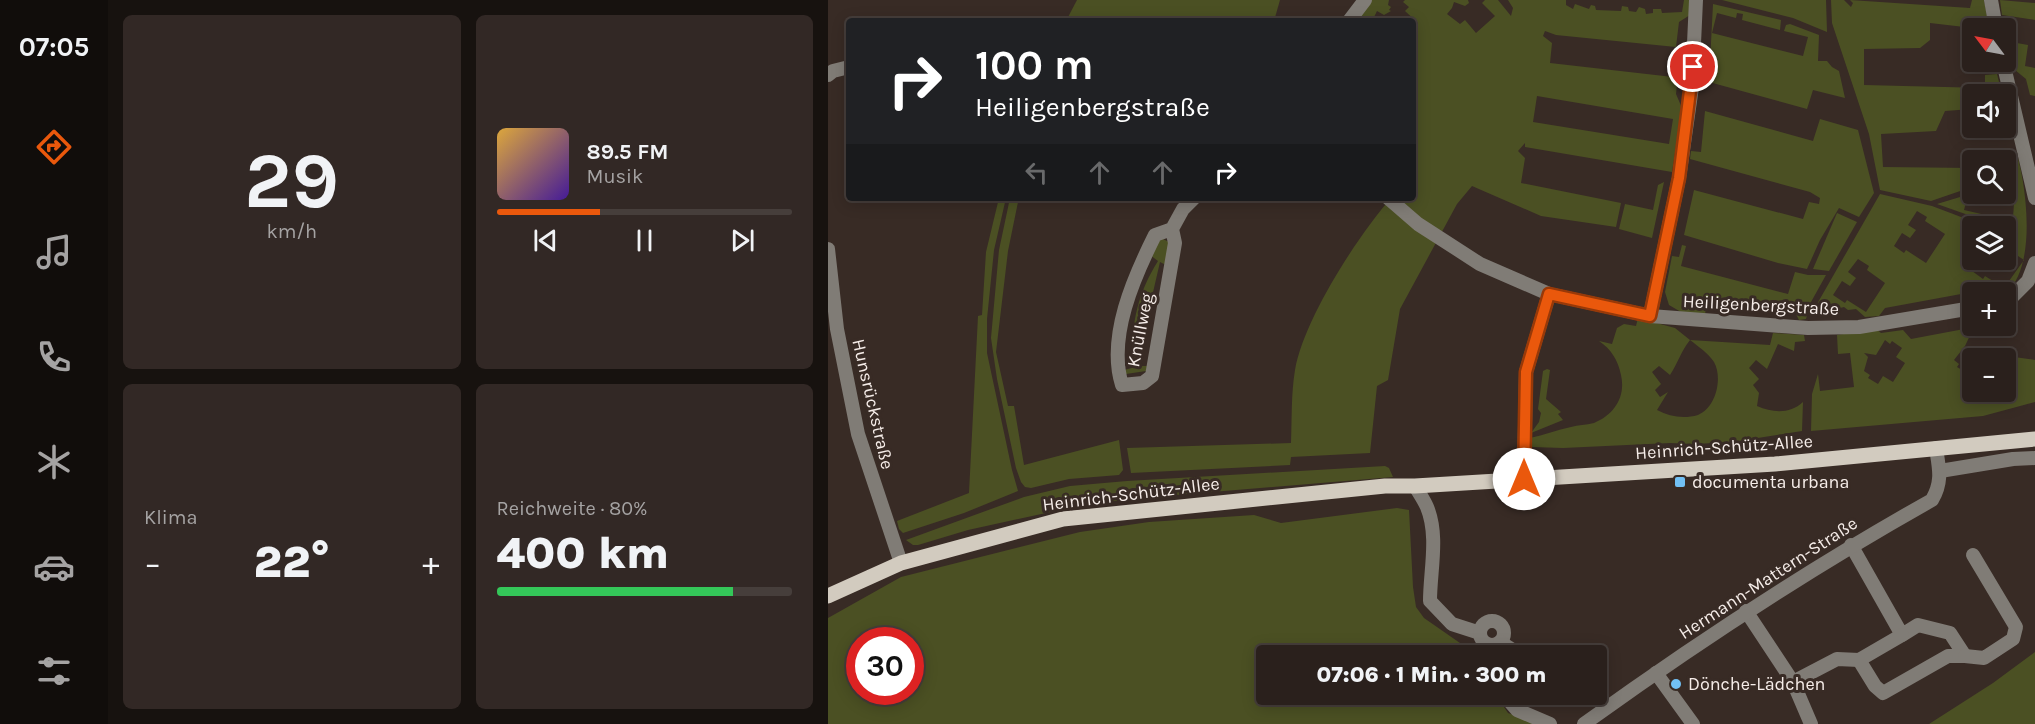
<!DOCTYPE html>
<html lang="de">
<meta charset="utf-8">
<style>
:root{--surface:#2a201c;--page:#322825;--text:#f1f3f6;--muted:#a5a3a3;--line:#463e3b;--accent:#ea580c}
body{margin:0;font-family:Karla,sans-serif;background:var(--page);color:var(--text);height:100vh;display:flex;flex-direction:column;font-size:22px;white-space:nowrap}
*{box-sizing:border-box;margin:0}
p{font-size:20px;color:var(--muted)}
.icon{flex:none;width:33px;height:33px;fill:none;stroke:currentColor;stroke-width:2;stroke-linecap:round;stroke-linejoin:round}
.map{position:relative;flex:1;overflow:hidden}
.panel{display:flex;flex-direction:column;gap:15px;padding:15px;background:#17120f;width:720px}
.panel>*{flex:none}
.hud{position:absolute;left:18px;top:18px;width:570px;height:183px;border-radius:6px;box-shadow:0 3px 15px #0003,0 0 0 2px var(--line);background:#202124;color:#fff;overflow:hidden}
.needle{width:39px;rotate:302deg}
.buttons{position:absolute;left:1134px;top:18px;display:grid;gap:12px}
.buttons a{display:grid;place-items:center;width:54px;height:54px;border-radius:6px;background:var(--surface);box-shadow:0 3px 15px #0003,0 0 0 2px var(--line);font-size:30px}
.speed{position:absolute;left:18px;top:627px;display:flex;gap:12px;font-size:30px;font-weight:700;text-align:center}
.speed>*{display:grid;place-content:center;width:78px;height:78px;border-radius:50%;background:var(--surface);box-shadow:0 3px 15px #0003,0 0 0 2px var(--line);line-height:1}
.speed .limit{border:9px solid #d22;background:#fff;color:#111}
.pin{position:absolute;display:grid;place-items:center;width:51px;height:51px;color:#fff;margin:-26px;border:3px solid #fff;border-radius:50%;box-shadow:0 2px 6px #0007}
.me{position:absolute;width:66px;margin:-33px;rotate:0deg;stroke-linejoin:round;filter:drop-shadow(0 0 4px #0008)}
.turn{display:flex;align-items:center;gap:21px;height:126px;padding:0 30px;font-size:27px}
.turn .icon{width:78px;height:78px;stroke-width:2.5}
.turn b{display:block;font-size:42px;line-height:51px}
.lanes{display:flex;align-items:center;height:57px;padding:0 30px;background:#0003;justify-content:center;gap:30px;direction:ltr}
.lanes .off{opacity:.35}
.big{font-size:45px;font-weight:800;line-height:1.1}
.panel .tile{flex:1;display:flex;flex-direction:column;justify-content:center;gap:9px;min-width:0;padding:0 21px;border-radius:9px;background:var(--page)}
.panel .dial{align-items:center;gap:0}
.dial b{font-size:78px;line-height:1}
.song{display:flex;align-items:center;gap:18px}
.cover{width:72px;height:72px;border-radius:9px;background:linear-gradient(135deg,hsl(40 70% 55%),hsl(260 70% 35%))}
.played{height:6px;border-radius:3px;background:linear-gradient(90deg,var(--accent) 35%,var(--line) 35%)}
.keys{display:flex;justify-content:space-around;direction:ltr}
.heat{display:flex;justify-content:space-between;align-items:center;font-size:33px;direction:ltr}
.charge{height:9px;border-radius:4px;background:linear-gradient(90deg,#34c759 80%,var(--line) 0)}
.panel .tiles{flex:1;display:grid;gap:15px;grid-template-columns:repeat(2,1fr)}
.trip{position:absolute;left:428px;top:645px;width:351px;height:60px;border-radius:6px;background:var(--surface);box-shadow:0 3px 15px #0003,0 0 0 2px var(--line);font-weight:800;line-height:60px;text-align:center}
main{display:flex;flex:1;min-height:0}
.tab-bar{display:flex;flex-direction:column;width:108px;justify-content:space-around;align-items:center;background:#110d0b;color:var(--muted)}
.tab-bar .icon{width:42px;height:42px}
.tab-bar .on{color:var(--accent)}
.tab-bar b{font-size:27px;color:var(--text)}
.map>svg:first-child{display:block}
.green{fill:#4b5023;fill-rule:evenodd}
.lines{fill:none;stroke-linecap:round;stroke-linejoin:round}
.minor{stroke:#807c76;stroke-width:14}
.major{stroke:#d2cbbf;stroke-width:15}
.route-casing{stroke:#983908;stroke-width:15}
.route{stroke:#ea580c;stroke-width:10}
.poi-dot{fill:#72c1f5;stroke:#382b25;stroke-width:2}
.labels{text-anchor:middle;stroke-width:6;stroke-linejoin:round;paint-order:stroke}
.street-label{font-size:18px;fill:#f6ede9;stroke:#382b25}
.poi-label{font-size:18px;fill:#f6ede9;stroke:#382b25;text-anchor:start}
</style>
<main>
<nav class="tab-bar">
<b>07:05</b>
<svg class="icon on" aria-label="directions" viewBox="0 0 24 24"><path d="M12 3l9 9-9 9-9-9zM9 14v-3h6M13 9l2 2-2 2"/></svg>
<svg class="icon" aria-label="music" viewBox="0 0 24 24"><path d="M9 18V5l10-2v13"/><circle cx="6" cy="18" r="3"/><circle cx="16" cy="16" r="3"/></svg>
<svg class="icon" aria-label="phone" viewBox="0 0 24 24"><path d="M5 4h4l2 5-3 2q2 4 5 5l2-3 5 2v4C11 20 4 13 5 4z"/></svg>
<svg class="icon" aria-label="climate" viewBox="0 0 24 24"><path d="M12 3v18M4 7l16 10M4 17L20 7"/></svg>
<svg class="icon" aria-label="car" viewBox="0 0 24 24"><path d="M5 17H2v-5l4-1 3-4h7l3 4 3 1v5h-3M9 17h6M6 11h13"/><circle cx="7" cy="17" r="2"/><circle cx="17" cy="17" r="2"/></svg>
<svg class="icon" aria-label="filters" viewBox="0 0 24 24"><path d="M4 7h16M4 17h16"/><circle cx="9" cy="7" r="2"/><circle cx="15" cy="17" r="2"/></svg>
</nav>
<section class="panel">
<div class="tiles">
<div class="tile dial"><b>29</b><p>km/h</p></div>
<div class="tile">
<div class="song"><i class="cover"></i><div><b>89.5 FM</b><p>Musik</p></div></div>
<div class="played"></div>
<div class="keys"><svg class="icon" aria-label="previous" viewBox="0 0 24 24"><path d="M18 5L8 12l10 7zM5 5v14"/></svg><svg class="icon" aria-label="pause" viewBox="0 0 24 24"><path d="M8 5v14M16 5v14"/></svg><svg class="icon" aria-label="next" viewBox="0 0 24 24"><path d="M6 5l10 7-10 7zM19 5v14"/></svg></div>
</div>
<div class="tile"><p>Klima</p>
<div class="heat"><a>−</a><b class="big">22°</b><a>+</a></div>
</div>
<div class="tile"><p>Reichweite · 80%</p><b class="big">400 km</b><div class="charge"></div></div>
</div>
</section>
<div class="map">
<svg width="1207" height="724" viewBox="0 0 1207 724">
<rect width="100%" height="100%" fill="#382b25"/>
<!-- green -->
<g class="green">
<path d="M249 0H452L446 21H238Z"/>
<path d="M543 0H561L560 5 563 7 561 10 563 11 556 15 549 11 544 21H529Z"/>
<path d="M577 0H640L641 3 637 6 626 2 624 8 619 14 632 24 637 20 648 33 667 16 654 3 657 0H670L683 16 685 8 680 0H738V5L745 9 747 4 761 9 763 5 767 6 768 10 793 11 794 6 800 7 801 11 808 12 811 7 817 9 818 14 825 13V9H833L834 13 854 12 856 0H863L862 15 851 22 848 47 728 35 717 31 715 36 724 43 722 63 845 77 848 58 858 56V76L849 84 848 94 854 108 844 172 697 147V143L690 151 697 158 693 183 793 203 788 227 713 216 644 186 629 204 572 309 560 380 549 386 542 453 463 457 462 465 303 473 299 448 463 443C464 419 463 394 467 370 476 319 529 237 563 198H585V159L587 158 585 154V30L590 23 577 11 581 7 575 2ZM709 96 845 119 841 144 705 122Z"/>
<path d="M894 0H998L999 32 965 18Z"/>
<path d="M1003 0H1016L1023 7 1025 3 1022 0 1142 8 1144 0H1156L1160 21 1145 28 1102 23V40L1092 48 1036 49V85L1157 88V75L1169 74 1174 94H1144V109L1117 111 1108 131 1053 134 1055 167 1144 168V179L1141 188 1103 201 1052 190 1041 134 1004 23Z"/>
<path d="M1172 0 1207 3V20L1174 15Z"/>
<path d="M885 4 953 20 952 30 914 20 915 14 909 13 908 18 889 13 884 33 975 56 980 37 956 31 958 25 962 24 991 35 990 61H999L1004 67 1011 71 1017 98 985 90 979 109 881 82Z"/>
<path d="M1178 41 1200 45 1197 66 1207 68V96L1202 95 1198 79 1187 70Z"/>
<path d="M877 111 985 141 992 119 1030 130 1046 193 1031 217 1011 208 992 240 979 269 950 263 856 235 866 190 975 219 981 202 991 204 992 198 982 192 862 159 863 151 873 152Z"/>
<path d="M1190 158C1200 197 1207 268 1178 293L1165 290 1144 292 1057 308 1051 316 1037 317 1028 309 1020 310 1016 307 1012 308 1004 305 999 309 989 304 1052 194 1104 206 1141 220 1143 216 1109 204 1132 197 1139 198 1136 210 1184 221C1187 209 1185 198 1187 186L1178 184V161L1179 159ZM1089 211 1099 217 1097 221 1117 234 1098 263 1078 250 1076 253 1066 246 1074 233 1082 238 1088 230 1080 225ZM1144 226H1178V248L1196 260 1176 288 1157 276 1155 279 1144 271 1151 260H1144ZM1030 259 1041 266 1039 270 1057 283 1038 312 1019 300 1017 303 1005 295 1014 281 1022 286 1028 278 1020 272Z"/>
<path d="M836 182 824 238 791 229 797 204 825 210 830 185Z"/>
<path d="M171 198H178L166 250 159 319V353L184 470 190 491 136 513 75 533 71 529 69 521 141 493 150 316 154 315 158 252Z"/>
<path d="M182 198H194L190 202 180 251 168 352 180 406H186L196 465 291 440 295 470 291 475 241 479 203 488 197 487 193 482 188 468 169 379 163 338 171 250Z"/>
<path d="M1009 213 1029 222 1001 271 985 269Z"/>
<path d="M333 238 343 243 338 265 332 262 320 314 312 366H321L318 371 298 374 296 370 304 368C303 327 308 296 330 261L322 255Z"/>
<path d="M854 245 858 246 853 266 960 294 967 272 980 275H998L983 302 978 319 971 320 966 310 878 307 877 315 853 312 841 305 837 292 844 256 851 257Z"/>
<path d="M810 318 847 328 862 340 942 345 945 333 976 335 977 341 967 342 966 351 950 344 939 369 928 360 921 368 931 379 925 385 931 393 929 406C945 413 962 414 975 402L974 431 904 442 867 444 842 443 735 448 704 447 701 445 702 438C716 435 729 430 743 427 750 425 758 425 766 423 786 415 798 397 793 375 790 360 783 349 771 341L784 344 789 328 796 324 808 326ZM862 340C871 347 880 353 886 362 895 378 888 408 870 415 856 419 842 417 829 410L840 392 832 397 827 390 833 384 824 372 831 366 842 375C850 363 853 351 862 340Z"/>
<path d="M1152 326 1151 333 1145 329 1137 346 1126 360 1131 364 1129 367 1139 373 1144 364V392H1178V358H1161L1167 351 1186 357 1207 360V402L1155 416 983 431 984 394 990 374 992 391 1026 387 1022 353 1010 354 1009 335 1048 329 1053 333 1075 330 1083 339ZM1057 340 1062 344 1064 341 1074 348 1068 357 1077 363 1065 382 1055 376 1050 384 1040 378 1042 375 1036 371 1040 357 1036 353 1048 355Z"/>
<path d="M719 369 722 370 718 399 733 412 730 414 735 420 703 433 711 422 713 413 710 409 715 371Z"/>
<path d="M557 466 561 468 565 477 300 499 241 508 140 530 90 545H85L78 540 196 497 242 486 299 481Z"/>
<path d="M569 508 581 510 585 587 588 607 596 618 632 643 676 655 438 656V694L668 695 680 713 711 724H0V618L73 577 252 532 321 522 426 515 453 523ZM32 640H82V692H32Z"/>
<path d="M1207 652V724H1101L1165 683Z"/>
</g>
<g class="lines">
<!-- minor -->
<g class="minor">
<path d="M1163 0 1168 28"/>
<path d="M521 21 537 0"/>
<path d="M1175 62 1207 198"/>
<path d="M0 75 5 71 21 67"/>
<path d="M560 198 590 224 652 264 721 294 822 316 980 328 1031 327 1144 308"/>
<path d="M344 229 327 235C306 277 279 337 294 385L315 383 324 376 347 243 344 229 355 209 366 198"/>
<path d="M0 249 9 329 30 434 73 563"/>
<path d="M1178 301 1181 300 1200 281 1207 263"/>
<path d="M822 316 851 178 864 87 868 0"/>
<path d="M1112 471 1185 459 1207 458"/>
<path d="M696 479 698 372 721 294"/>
<path d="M587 486C591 493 596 500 599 507 611 536 602 571 602 601L624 624 652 633"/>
<path d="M1023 545 1074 635 1090 625 1122 633 1137 656H1120L1055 693 1047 686 1031 660"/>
<path d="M918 611 965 682 983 724"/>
<circle cx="664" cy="633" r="12"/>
<path d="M672 642 686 651V656"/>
<path d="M1137 656 1156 658 1185 639 1188 627 1145 555"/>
<path d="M828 673 865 724"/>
<path d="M965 682 1009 659 1031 660 1074 635"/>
<path d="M682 694V702L689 710 722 724"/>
<path d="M756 724C868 643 983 568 1104 500 1115 481 1111 468 1108 448"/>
</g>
<!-- major -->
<path class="major" d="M0 596 73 563 235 519 557 486H587L947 464 1207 439"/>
</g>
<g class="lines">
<defs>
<path id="route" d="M696 479 698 372 721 294 822 316 851 178 865 67"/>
</defs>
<!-- route casing -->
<use href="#route" class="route-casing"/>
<!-- route -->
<use href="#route" class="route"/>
</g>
<!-- markers -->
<g class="poi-dot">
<rect x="846" y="476" width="12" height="12" rx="3"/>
<circle cx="848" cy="684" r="6"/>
</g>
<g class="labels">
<!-- street labels -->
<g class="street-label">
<text transform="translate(933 305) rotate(3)" y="6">Heiligenbergstraße</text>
<text transform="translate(312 330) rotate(-79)" y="6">Knüllweg</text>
<text transform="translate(45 404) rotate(77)" y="6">Hunsrückstraße</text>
<text transform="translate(896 447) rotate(-4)" y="6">Heinrich-Schütz-Allee</text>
<text transform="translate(303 494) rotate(-7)" y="6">Heinrich-Schütz-Allee</text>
<text transform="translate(940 578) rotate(-33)" y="6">Hermann-Mattern-Straße</text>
</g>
<!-- poi labels -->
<g class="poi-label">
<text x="864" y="488">documenta urbana</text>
<text x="860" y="690">Dönche-Lädchen</text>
</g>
</g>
</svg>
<div class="buttons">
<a><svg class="needle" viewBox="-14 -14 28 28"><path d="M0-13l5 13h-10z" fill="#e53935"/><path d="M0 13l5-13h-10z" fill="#a5a3a3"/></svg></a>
<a><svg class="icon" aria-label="sound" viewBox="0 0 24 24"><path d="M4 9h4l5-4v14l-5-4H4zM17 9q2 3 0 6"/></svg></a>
<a><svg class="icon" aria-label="search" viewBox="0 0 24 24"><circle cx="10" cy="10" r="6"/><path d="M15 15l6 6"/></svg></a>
<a><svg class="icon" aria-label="layers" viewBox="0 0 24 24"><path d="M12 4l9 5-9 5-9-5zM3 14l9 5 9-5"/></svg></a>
<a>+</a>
<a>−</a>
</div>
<div class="speed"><div class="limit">30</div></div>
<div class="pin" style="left:865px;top:67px;background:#d93025"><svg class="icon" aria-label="arrive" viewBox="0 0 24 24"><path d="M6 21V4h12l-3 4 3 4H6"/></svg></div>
<svg class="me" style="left:696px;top:479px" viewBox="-20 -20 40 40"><circle r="19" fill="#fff"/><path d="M0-13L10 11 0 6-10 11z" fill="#ea580c"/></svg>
<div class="trip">07:06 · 1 Min. · 300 m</div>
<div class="hud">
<div class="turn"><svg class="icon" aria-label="right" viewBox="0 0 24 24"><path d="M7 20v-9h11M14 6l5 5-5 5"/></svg><div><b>100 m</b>Heiligenbergstraße</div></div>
<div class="lanes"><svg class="icon off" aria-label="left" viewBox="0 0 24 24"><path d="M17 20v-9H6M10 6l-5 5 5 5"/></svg><svg class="icon off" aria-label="ahead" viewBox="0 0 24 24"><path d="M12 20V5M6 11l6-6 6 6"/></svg><svg class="icon off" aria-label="ahead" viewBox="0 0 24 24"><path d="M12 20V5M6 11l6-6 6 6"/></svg><svg class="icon" aria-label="right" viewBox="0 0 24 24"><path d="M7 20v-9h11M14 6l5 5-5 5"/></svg></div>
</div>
</div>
</main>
